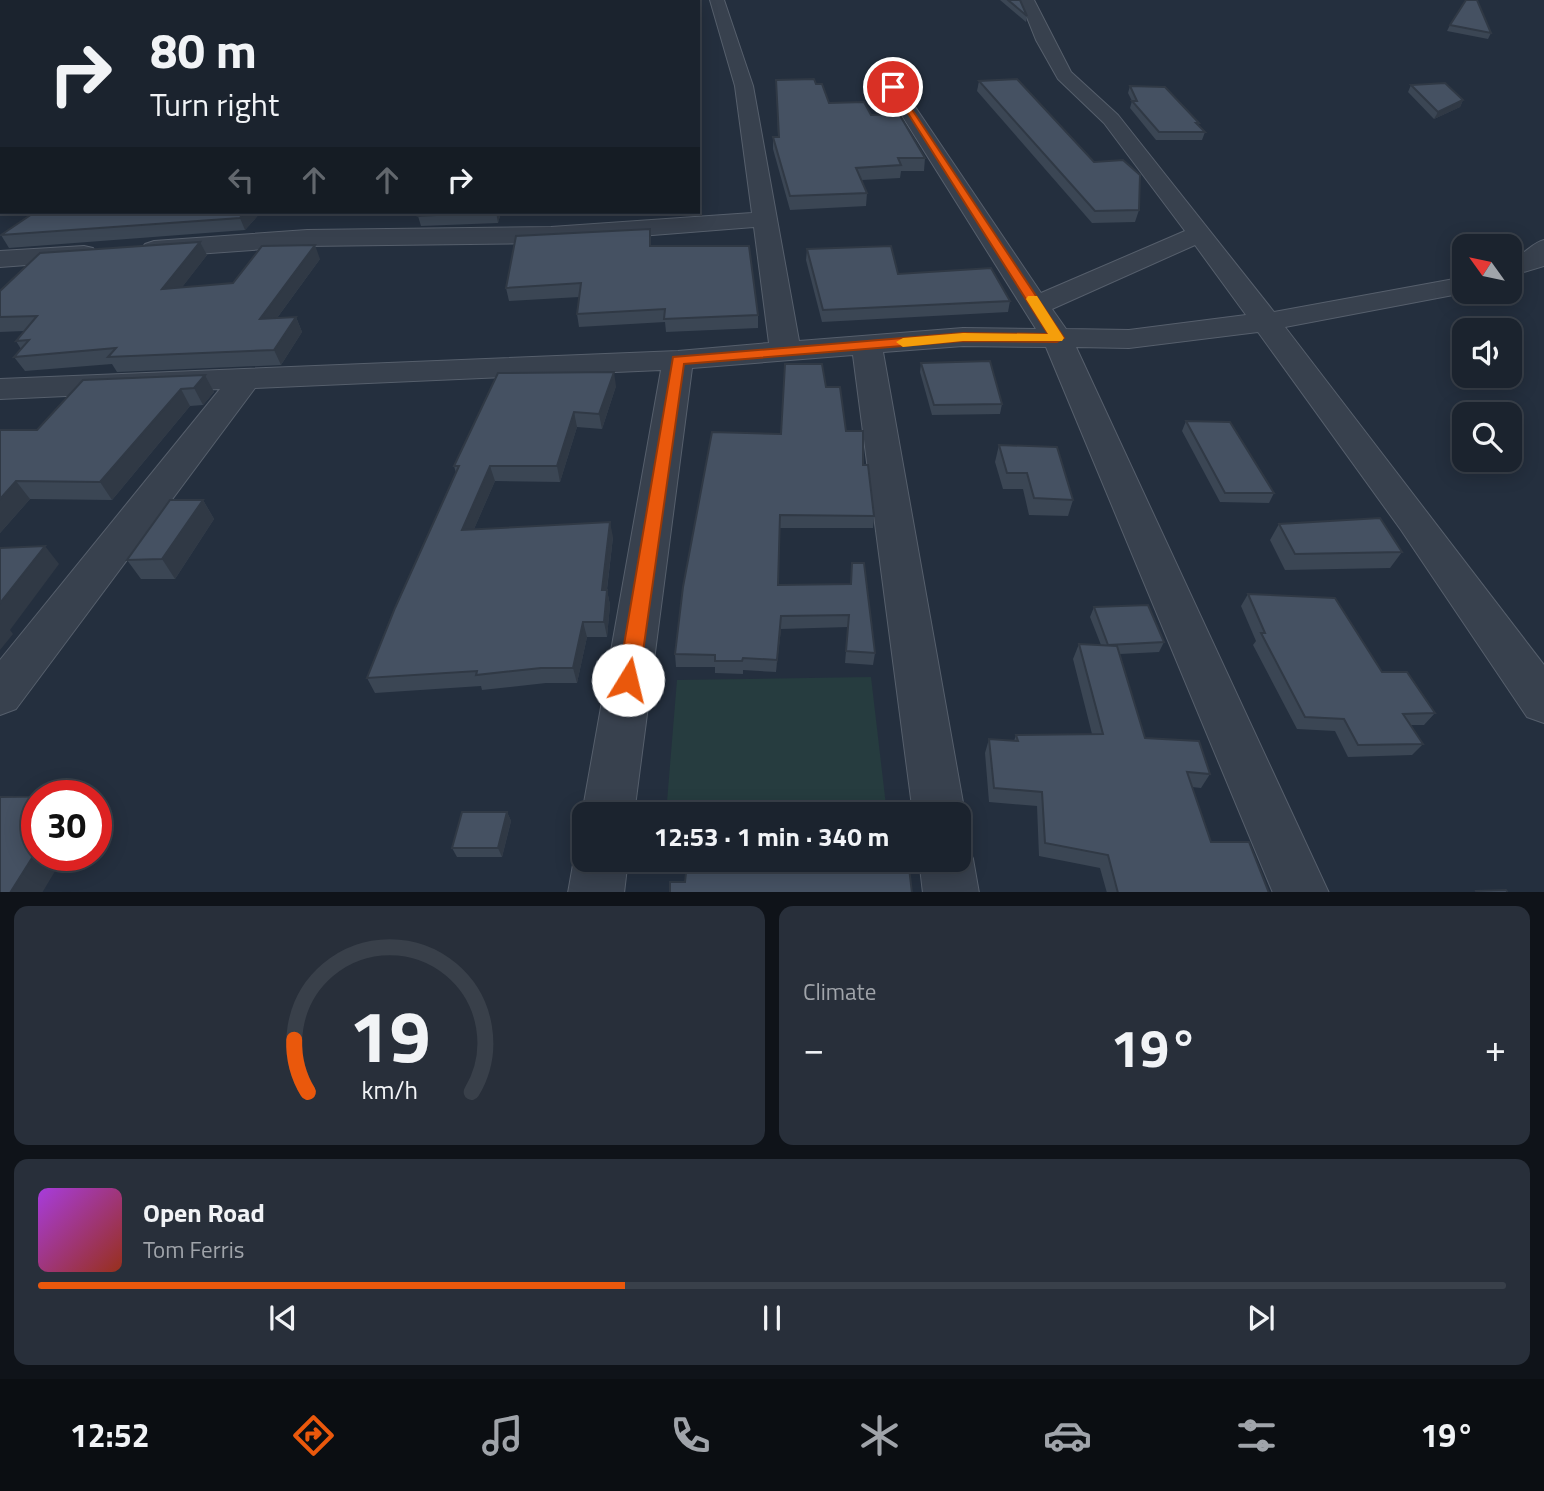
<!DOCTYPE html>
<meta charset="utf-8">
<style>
:root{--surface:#1b232e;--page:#282f3a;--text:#f1f3f6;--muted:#a0a4aa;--line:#39404a;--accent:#ea580c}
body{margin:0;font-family:"Titillium Web",sans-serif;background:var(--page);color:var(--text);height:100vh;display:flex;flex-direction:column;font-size:26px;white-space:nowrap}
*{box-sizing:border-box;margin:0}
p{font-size:23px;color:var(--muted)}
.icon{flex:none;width:38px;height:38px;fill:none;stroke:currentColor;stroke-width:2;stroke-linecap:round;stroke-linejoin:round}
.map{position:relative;height:892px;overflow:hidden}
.sheet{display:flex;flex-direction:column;gap:14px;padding:14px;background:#0f1319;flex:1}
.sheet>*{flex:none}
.top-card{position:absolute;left:0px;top:0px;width:700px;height:214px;box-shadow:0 4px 18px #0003,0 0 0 2px var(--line);background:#1b232e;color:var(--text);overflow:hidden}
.needle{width:46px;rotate:303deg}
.buttons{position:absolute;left:1452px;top:234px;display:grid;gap:14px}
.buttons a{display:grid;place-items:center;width:70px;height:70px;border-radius:14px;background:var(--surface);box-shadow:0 4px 18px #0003,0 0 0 2px var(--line);font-size:35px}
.speed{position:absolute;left:21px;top:780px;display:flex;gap:14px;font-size:35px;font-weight:700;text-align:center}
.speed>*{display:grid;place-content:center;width:91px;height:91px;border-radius:50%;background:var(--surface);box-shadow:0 4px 18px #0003,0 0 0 2px var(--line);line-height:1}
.speed .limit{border:10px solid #d22;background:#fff;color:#111}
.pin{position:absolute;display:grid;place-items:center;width:60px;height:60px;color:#fff;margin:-30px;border:4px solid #fff;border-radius:50%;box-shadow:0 2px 7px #0007}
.me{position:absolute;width:77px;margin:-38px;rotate:9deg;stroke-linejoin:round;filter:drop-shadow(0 0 5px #0008)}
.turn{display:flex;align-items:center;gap:24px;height:147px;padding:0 35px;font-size:32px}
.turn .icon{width:91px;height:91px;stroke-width:2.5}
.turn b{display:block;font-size:49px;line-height:60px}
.lanes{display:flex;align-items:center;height:66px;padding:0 35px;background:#0003;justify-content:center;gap:35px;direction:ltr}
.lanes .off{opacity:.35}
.big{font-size:52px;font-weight:700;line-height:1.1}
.sheet .card{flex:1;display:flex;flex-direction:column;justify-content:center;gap:10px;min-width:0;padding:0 24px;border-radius:14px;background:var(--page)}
.sheet .dial{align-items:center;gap:0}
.dial svg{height:182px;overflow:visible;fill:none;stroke:var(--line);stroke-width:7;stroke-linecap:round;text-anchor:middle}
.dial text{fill:var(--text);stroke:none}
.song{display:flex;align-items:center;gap:21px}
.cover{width:84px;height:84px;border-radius:10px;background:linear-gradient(135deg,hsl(280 70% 55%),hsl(10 70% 35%))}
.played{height:7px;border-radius:4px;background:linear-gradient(90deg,var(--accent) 40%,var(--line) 40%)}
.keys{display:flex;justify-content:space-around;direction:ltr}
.heat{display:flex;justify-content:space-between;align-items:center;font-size:38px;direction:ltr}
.sheet .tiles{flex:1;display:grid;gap:14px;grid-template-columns:1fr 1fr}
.card:last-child{grid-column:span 2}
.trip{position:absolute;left:572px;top:802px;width:399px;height:70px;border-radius:14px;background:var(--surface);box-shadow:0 4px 18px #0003,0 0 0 2px var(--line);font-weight:700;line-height:70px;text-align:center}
.tab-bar{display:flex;height:112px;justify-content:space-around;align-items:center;background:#0b0e12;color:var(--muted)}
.tab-bar .icon{width:49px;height:49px}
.tab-bar .selected{color:var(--accent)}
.tab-bar b{font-size:32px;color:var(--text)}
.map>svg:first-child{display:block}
.green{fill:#263c3f}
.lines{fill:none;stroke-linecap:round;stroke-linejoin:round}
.minor-casing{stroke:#565f6c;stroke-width:2}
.trunk-casing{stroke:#434c59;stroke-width:2}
.minor{fill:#38414e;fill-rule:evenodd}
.trunk{fill:#656462;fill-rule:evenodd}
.wall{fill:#3b4654}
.shaded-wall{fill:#303945}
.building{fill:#455162;stroke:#303945;stroke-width:2}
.route{fill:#ea580c;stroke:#983908;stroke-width:2}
.slow{fill:#f59e0b}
</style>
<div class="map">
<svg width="1544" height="893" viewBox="0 0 1544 893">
<rect width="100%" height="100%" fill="#242f3e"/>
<!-- green -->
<g class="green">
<path d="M871 677 887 814H666L677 680Z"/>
<path d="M662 859H892L893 865 661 869Z"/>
</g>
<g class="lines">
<defs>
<g id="minor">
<path d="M277 0H292L276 2Z"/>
<path d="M710 0H724L753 86 799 341 963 328 1036 329 884 87 887 83H899L1041 293 1185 231 1104 123 1058 79 1036 40 1020 0H1034L1071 72 1118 115 1274 312 1465 277V292H1469L1285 327 1544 665V723L1527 717 1401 530 1258 332 1129 348 1076 347 1329 893H1273L1046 347 963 346 883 352 965 814 959 828V814H913L853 355 692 368 634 814H584V820L582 814 661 370 255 388 16 709 0 715V660L220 389 0 399V379L678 351 769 343 754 227 551 243 307 246 154 257 145 254 141 249 145 244 154 241 307 230 551 227 752 213 735 86ZM1195 245 1246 315 1129 330 1066 329 1052 309Z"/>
<path d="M1544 240V266L1510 276V259C1527 254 1530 244 1544 240Z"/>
<path d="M84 246 93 248 97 254 93 260 0 267V251Z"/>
<path d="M959 837 965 840 973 859 979 893H923L919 859H959Z"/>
<path d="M584 839V859H628L624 893H568L574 859Z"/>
</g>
<g id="trunk">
<path d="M18 0H35L17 2Z"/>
<path d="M2 11V23H0V12Z"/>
</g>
</defs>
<!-- minor casing -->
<use href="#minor" class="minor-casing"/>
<!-- trunk casing -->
<use href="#trunk" class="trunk-casing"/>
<!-- minor -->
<use href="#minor" class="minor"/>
<!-- trunk -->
<use href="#trunk" class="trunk"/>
</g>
<!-- wall -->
<g class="wall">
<path d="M1000 0H1020L1027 16 1026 22Z"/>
<path d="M1450 25 1491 33 1488 39 1447 31Z"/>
<path d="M776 80 816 84 829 103 871 115 925 158 924 171H901L900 178 862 180 867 193 866 206 790 210 773 149V137H778Z"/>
<path d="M979 81 1139 210 1135 222 1092 223 977 91Z"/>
<path d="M1411 85 1463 100 1460 107 1434 119 1408 92Z"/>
<path d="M1130 86 1199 123 1198 125 1205 132 1202 140H1156L1130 108 1132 101 1128 93Z"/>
<path d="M35 212H261L245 230 9 248 1 235Z"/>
<path d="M420 212H501L498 223 421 226 418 216Z"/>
<path d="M200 242 207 255 182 287 233 283 320 259 277 318 296 317 302 332 281 365 117 372 112 364 25 371 14 357 21 349 16 341 24 331 0 332V291Z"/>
<path d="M651 246 758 315V328L666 332 665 322 579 327 577 314 579 297 509 301 506 288Z"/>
<path d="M807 249 898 274 1010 301 1008 312 822 322 806 260Z"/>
<path d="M921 363 1002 404 1000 414 932 415 920 372Z"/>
<path d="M205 375 214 392 203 405 190 406 112 500 30 499 0 533V430H37Z"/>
<path d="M616 386 602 429 577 427 560 482 495 481 474 529 613 537 607 590 610 605 607 637H587L577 683H546L482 690 481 686 375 693 367 678 456 473 454 466Z"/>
<path d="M826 387 846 431 863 465 874 516 873 528H780L778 585 850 584 875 653 873 665 845 663 848 627 781 629 776 672 743 670V674L715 673V667H676L675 654 781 434Z"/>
<path d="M1186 421 1274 493 1269 503 1220 502 1182 431Z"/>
<path d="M999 445 1073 500 1068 516 1029 515 1023 489H1003L995 462Z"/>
<path d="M203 500 214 519 175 579H141L127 560Z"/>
<path d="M1279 524 1402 552 1390 568 1285 570 1270 540Z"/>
<path d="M1248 594 1382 672 1435 713 1424 725H1411L1423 744 1412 755 1348 757 1335 731 1297 729 1253 645 1256 641 1241 606Z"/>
<path d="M1094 607 1164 642 1159 652 1120 654 1145 738 1210 774 1201 788 1192 787 1211 842 1269 893H1107L1100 868 1039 856 1037 806 989 802 985 753 989 739 1014 741 1016 735 1092 734 1073 659 1079 644 1101 645 1090 617Z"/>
<path d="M507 812 511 821 502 857H457L452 848Z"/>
</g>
<!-- shaded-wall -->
<g class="shaded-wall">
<path d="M1463 100 1460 107 1434 119 1438 112Z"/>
<path d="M245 212H261L245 230 240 218Z"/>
<path d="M496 212H501L498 223Z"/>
<path d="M200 242 207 255 170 303 162 289Z"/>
<path d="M315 245 320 259 266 333 260 319Z"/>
<path d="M296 317 302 332 281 365 274 350Z"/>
<path d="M614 372 616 386 602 429 599 414Z"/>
<path d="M205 375 214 392 203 405 194 388Z"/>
<path d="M181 389 190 406 112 500 100 482Z"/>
<path d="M574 412 577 427 560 482 557 466Z"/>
<path d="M490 466 495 481 467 545 462 530Z"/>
<path d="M16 481 30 499 0 533V499Z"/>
<path d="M203 500 214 519 175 579 162 559Z"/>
<path d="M610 522 613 537 605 605 602 590Z"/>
<path d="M45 546 59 564 10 630 13 634 0 650V603Z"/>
<path d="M607 590 610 605 607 637 604 622Z"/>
<path d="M781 616V629L776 672 777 660Z"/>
<path d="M583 622 587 637 577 683 573 668Z"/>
<path d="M507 812 511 821 502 857 498 848Z"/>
<path d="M37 850V856H64L42 893H10Z"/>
</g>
<!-- building -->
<g class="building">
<path d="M1008 0H1020L1027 16Z"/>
<path d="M1466 0H1477L1491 33 1450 25Z"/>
<path d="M814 79 816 84H822L829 103 864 102 871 115 899 114 925 158H898L901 165 856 168 867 193 790 196 773 137H779L776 80Z"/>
<path d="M1017 79 1094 162 1123 160 1140 175 1139 210 1095 211 979 81Z"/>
<path d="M1445 83 1463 100 1438 112 1411 85Z"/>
<path d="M1130 86 1165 87 1199 123H1196L1205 132H1159L1132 101H1137Z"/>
<path d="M35 212H245L240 218 1 235Z"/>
<path d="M420 212H496L418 216Z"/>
<path d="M650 229V246H749L758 315 664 319 665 309 577 314 581 283 506 288 516 236Z"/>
<path d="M200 242 162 289 233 283 262 246 315 245 260 319 296 317 274 350 108 357 116 348 14 357 29 340 16 341 37 316 0 317V291L40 253Z"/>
<path d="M891 246 898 274 991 268 1010 301 823 310 807 249Z"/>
<path d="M990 361 1002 404 934 405 921 363Z"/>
<path d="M785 364H822L826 387H840L846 431H863V465H868L874 516 780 515 778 585 851 584 852 563H864L875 653 846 651 849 615 781 616 777 660 743 658 742 661H715V655L675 654 683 587 712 432 781 434Z"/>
<path d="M614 372 599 414 574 412 557 466H490L462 530 610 522 602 590H607L604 622H583L573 668H541L476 675 477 671 367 678 395 608 459 466H454L498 373Z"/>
<path d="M205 375 194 388 181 389 100 482 16 481 0 499V430H37L83 380Z"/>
<path d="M1186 421 1230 422 1274 493H1225Z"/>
<path d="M999 445 1057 447 1073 500 1034 498 1027 473H1007Z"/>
<path d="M170 500H203L162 559 127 560Z"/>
<path d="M1380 518 1402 552 1295 554 1279 524Z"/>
<path d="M45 546 0 603V548Z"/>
<path d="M1248 594 1335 598 1382 672H1407L1435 713 1403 714 1423 744 1358 745 1344 719 1305 717 1261 633H1265Z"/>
<path d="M1148 605 1164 642 1108 645 1094 607Z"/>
<path d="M1079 644 1117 646 1145 738 1199 741 1210 774 1187 772 1211 842H1249L1269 893H1118L1108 855 1045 843 1042 792 994 788 989 739 1018 741 1016 735 1103 734Z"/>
<path d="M37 796V850L10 893H0V797L71 796Z"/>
<path d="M462 812H507L498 848H452Z"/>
<path d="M775 859H908L912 893H670V882H685L686 873 775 872Z"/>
<path d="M1506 890 1508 893H1477L1476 891Z"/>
</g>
<!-- route -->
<path class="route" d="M890 85 897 87 1064 338 1057 342 963 341 684 364 639 680 636 687 628 689 621 687 618 680 673 357 963 333 1048 334Z"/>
<!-- slow -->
<path class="slow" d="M1028 296H1037L1064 338 1062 341H963L903 347 896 342 903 338 963 333 1048 334 1026 299Z"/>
</svg>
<div class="buttons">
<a><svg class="needle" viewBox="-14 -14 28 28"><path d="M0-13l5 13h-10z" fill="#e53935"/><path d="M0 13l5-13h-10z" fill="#a0a4aa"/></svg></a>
<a><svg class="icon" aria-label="sound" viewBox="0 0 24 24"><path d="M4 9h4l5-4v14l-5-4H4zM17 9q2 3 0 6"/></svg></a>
<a><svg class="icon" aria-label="search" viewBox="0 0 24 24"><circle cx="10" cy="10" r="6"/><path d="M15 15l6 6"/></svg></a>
</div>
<div class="speed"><div class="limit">30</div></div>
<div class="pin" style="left:893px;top:87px;background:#d93025"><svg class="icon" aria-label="arrive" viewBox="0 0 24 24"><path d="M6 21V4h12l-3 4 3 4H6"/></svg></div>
<svg class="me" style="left:628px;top:680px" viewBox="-20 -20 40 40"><circle r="19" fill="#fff"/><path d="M0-13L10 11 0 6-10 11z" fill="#ea580c"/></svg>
<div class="trip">12:53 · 1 min · 340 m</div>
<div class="top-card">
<div class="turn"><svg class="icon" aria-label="right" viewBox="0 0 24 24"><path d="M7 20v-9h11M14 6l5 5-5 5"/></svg><div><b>80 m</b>Turn right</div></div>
<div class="lanes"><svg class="icon off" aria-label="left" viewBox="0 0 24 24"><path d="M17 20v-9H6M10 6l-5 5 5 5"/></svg><svg class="icon off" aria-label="ahead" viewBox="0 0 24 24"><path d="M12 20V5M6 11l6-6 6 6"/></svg><svg class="icon off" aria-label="ahead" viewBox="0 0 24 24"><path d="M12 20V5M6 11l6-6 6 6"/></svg><svg class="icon" aria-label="right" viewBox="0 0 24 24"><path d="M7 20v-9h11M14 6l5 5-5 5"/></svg></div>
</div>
</div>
<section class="sheet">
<div class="tiles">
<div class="card dial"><svg viewBox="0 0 100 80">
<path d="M14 69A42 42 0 1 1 86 69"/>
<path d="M14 69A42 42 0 0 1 8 46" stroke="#ea580c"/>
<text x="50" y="56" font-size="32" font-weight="700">19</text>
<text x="50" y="72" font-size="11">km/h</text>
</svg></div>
<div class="card"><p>Climate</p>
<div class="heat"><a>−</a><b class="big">19°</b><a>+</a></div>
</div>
<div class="card">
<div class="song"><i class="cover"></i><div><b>Open Road</b><p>Tom Ferris</p></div></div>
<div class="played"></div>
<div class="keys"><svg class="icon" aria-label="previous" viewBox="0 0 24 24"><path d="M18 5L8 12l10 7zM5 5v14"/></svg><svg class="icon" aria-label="pause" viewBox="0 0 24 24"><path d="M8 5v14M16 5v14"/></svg><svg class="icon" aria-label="next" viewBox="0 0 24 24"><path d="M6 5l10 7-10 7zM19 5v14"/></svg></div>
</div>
</div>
</section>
<nav class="tab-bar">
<b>12:52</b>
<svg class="icon selected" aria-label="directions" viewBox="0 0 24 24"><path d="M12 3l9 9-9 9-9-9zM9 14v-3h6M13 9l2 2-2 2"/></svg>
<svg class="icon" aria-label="music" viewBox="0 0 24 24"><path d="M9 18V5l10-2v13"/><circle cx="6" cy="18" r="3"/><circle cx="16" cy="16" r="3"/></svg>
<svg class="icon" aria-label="phone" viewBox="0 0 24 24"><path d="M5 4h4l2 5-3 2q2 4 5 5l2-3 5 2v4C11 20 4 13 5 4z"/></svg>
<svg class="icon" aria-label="climate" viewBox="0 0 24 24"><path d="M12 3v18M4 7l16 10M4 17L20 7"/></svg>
<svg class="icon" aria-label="car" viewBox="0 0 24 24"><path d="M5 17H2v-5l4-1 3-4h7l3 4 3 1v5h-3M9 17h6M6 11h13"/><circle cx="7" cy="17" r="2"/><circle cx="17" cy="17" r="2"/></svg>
<svg class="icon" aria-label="filters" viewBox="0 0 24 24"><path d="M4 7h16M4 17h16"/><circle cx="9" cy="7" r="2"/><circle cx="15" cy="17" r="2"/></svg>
<b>19°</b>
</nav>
